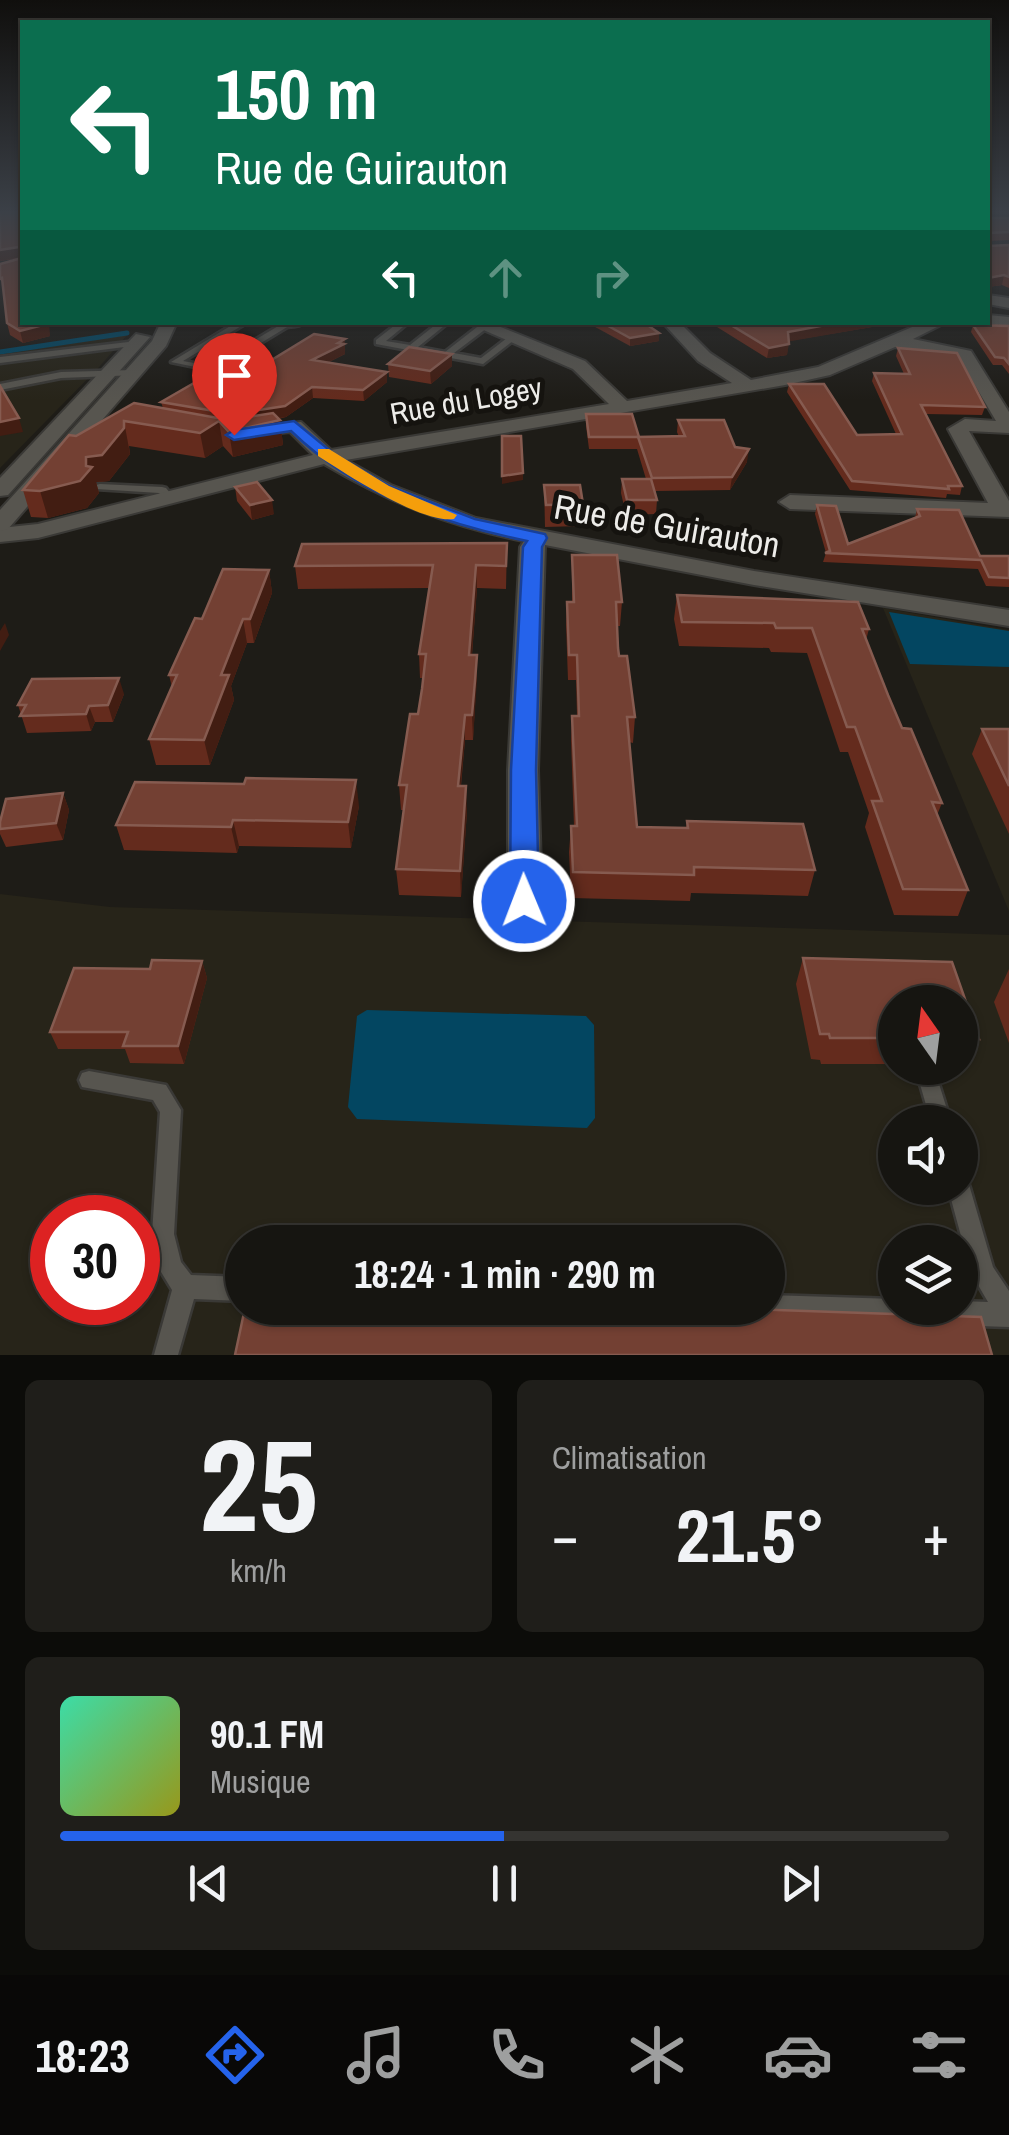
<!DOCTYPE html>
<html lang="fr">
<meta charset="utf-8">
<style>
:root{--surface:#161511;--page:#1f1e1a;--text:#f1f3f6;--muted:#9e9f9f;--line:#353431;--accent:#2563eb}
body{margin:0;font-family:"Archivo Narrow",sans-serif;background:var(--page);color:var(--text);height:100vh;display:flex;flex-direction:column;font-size:38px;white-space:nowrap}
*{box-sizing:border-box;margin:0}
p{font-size:32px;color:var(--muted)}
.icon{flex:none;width:55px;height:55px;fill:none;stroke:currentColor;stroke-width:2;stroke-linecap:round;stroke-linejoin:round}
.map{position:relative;height:1355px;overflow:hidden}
.side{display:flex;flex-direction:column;gap:25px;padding:25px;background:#0c0c09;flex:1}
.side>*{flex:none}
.banner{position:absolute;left:20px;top:20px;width:970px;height:305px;border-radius:0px;box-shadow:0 2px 8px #0004,0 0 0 2px var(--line);background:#0b6e4f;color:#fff;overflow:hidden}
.needle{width:65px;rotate:346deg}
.buttons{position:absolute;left:878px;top:985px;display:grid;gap:20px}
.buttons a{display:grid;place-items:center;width:100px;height:100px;border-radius:50%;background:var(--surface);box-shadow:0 2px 8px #0004,0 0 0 2px var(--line);font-size:50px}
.speed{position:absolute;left:30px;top:1195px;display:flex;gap:20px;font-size:50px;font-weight:700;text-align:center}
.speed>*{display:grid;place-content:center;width:130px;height:130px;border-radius:50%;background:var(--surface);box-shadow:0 2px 8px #0004,0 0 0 2px var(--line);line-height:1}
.speed .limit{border:15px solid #d22;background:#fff;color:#111}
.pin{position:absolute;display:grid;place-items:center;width:85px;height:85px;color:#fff;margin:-102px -42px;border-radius:50% 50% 50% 0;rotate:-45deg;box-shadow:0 0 10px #0007}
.pin .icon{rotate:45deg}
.me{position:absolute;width:110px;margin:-55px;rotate:359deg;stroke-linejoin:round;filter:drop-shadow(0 0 8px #0008)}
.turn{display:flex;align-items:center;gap:35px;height:210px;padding:0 30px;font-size:45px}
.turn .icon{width:130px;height:130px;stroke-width:2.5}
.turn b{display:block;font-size:70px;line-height:85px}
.lanes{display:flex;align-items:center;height:95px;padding:0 30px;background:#0003;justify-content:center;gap:50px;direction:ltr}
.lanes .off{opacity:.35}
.big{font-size:75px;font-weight:700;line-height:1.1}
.side .tile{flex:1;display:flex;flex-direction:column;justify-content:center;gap:15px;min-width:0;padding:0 35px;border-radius:15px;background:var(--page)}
.side .dial{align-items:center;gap:0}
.dial b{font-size:130px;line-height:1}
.song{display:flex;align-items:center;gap:30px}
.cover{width:120px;height:120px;border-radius:15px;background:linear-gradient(135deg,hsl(160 70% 55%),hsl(60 70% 35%))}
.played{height:10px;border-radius:5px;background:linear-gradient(90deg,var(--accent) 50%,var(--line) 50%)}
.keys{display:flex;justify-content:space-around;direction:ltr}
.heat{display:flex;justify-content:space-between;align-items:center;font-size:55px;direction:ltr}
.side .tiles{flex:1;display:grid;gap:25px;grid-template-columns:1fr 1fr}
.tile:last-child{grid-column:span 2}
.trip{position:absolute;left:225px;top:1225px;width:560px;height:100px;border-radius:50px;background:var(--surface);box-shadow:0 2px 8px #0004,0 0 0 2px var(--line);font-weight:700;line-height:100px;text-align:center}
.dock{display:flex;height:160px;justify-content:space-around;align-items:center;background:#090807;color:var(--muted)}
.dock .icon{width:70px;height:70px}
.dock .active{color:var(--accent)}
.dock b{font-size:45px;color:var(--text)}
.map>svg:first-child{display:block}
.built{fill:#272419;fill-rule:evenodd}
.water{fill:#034661}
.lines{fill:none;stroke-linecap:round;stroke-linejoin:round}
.stream{stroke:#034661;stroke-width:5}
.service-casing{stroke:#3a3936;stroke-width:5}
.minor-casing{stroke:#3a3936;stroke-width:4}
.tertiary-casing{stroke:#3a3936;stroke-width:4}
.service{fill:#57554f;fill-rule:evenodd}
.minor{fill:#57554f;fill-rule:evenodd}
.tertiary{fill:#57554f;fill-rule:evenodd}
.wall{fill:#642b1d}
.shaded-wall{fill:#421d12}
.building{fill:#734033;stroke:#865b50;stroke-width:2.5}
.route{fill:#2563eb;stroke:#184099;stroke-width:2.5}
.slow{fill:#f59e0b}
.labels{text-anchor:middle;stroke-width:10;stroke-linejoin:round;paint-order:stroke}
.far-street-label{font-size:30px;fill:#edece9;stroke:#15130f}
.street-label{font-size:35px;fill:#edece9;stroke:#15130f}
</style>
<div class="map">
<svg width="1009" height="1355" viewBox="0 0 1009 1355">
<rect width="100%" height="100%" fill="#1e1c17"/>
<!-- built -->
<g class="built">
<path d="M127 335 100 366 0 468V354Z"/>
<path d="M883 608 1009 630V911Z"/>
<path d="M0 894 110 907 1009 935V1355H0ZM895 1002H960V1068H895ZM895 1122H960V1188H895ZM52 1218H138V1302H52ZM242 1242H768V1308H242ZM895 1242H960V1308H895Z"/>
</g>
<!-- water -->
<g class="water">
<path d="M889 612 1009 631V667L910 664Z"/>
<path d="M367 1010 586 1016 594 1025 595 1118 587 1128 357 1119 348 1107 357 1016Z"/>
</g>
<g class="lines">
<!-- stream -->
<path class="stream" d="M0 352 127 333"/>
<defs>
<g id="service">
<path d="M237 322H248L183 361 211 366 285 322 292 324 215 371 171 362Z"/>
<path d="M399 322H409L386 341 410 345 439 322H449L418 347 445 352 481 324H487V328L454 353 481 358 511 335 518 337 483 364 376 344V340Z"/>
<path d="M137 341H140V345L0 363V357Z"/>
<path d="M134 370 137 371V375L61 378 0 390V384L61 372Z"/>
<path d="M100 484 162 487 166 488 174 498 169 501 159 493 96 489V485Z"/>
<path d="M920 1068H934L951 1122H931L917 1074Z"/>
<path d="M89 1071 166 1085 181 1110 174 1234 181 1262 191 1275 242 1277V1301L194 1299 178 1355H154L172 1290 158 1267 152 1234 160 1112 153 1100 82 1087 79 1080 82 1073Z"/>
<path d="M960 1177 967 1180 970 1188 993 1267 1009 1291V1327L768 1319 759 1316 756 1308H768V1295L895 1299V1308H960V1301L988 1302 971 1273 948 1188H960Z"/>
</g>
<g id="minor">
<path d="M270 322H307C298 329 279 329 270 322Z"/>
<path d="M465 322H488L585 361 627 401 732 383 698 361 662 322H679L710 353 751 380 818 367 924 322H947L913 339 971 351 1009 412V433L969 431 1009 501V517L790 509 779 502 790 495 988 503 948 429 965 419 996 421 959 358 895 347 830 375 785 385 346 460 391 485 476 518 754 571 1009 610V626L754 585 545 545 538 770 542 901 537 911 525 915 513 911 508 901V770L520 547 524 541C451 527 388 502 324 464L38 538 0 542V528L38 524 313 455 290 432 241 437 238 433 248 427 301 422 331 450 609 404 573 369Z"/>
</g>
<g id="tertiary">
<path d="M988 295 1009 298V308L988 304Z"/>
<path d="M988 315 1009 317V327L982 323 988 322Z"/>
<path d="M161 322H177L166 346 8 529 0 531V510L152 341Z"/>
<path d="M136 334 150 337 8 495 0 496V478Z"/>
</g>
</defs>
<!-- service casing -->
<use href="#service" class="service-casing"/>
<!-- minor casing -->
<use href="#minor" class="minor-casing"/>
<!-- tertiary casing -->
<use href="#tertiary" class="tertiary-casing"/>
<!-- service -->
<use href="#service" class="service"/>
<!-- minor -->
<use href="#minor" class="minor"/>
<!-- tertiary -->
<use href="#tertiary" class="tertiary"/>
</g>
<!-- wall -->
<g class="wall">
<path d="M22 210 50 336 23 343 10 335 7 323 3 290 22 258 0 261Z"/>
<path d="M988 210H1009V212L988 213V218H1009V240L988 241V246L1009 245V288L1002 285 988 287Z"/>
<path d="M586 322H643L659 341 630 346Z"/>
<path d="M709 322H873L872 327 788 341 787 355 767 358Z"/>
<path d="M973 325 1009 326V374L1002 365H993L971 332Z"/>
<path d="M898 348 985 407 982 415 926 414 962 486 960 495 947 494 946 498 850 490 787 392 789 384 857 435 896 434 872 381 874 373 904 374 896 356Z"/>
<path d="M346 349 344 350 345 354 329 362 387 372V382L364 401 313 398 286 417 278 419 280 420 283 445 233 457 223 446 205 458 129 446 130 454 109 481 96 482 99 493 87 508 48 518 31 517 23 490 76 436 163 408 161 402 226 388Z"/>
<path d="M388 364 452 366 431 384 389 377Z"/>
<path d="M586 414 639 437H679L677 432 678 420 735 447 747 462 730 490 655 491 657 500 656 514 626 515 621 493 622 479H646L637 449H589L586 426Z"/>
<path d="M544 485 583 504 581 526 545 527Z"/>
<path d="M235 487 274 514 252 520 237 501Z"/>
<path d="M817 505 848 544 915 518 917 509 980 556H1009V587L986 586 978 569 823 562 826 553 815 514Z"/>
<path d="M507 543 506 589 477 588 472 655H477L475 706 473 740H465L461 786 467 811 461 897 399 895 396 869 404 810H401L399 785 418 714 423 678H420L419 654 430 588 298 589 295 566Z"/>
<path d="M572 555 622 602 620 626H617L619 656 635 717 633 743 629 742 637 827 686 828 687 821 815 870 808 896 691 893 690 901 571 898 569 852 571 826H574L571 741 572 716H577L576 680H568L566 625 567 602H572Z"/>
<path d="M269 570 272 593 254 643H247L231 686 234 700 210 765H156L149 739 172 687 169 675 202 619Z"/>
<path d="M677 595 869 629 866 640 888 695 902 728 942 803 937 815 968 890 958 916 894 915 865 827 869 813 848 752H840L807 653 771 652 769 648 679 646 674 619Z"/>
<path d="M124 694 113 722H95L91 731 27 733 18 705Z"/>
<path d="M982 729H1009V834L972 754Z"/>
<path d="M63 793 69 810 63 840 6 847 0 834V822Z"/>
<path d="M359 806 351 848 239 846 237 853 124 850 116 825Z"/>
<path d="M803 958 952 962 979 1039 967 1065H962L960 1068H955H960V1002H895V1064H821L820 1060 811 1059 796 984Z"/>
<path d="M202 961 207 978 184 1064 130 1063 125 1049H58L50 1032 150 969Z"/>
<path d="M1009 969V1043L994 1002Z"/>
</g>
<!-- shaded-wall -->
<g class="shaded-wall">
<path d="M19 247 22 257 0 261V250Z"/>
<path d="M1004 275 1002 285 988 287V278Z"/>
<path d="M49 322 50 336 23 343 20 331Z"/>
<path d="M842 322H873L872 327 786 342 788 332Z"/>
<path d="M659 333V341L630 346V338Z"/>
<path d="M345 339V354L313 370 312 360Z"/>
<path d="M789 344 787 355 767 358 769 348Z"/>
<path d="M452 354V366L431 384 430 371Z"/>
<path d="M387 372V382L364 401 363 390Z"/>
<path d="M312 387 313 398 286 417 234 425 232 414Z"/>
<path d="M19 418 23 432 0 436V422Z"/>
<path d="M280 420 283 445 233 457 229 432Z"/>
<path d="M124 421 130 454 109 481 96 482 99 493 87 508 48 518 40 491 86 466V457Z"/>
<path d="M219 421 223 446 205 458 200 433Z"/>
<path d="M749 449 747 462 730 490 732 477Z"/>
<path d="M523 473V480L502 484V476Z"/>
<path d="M272 500 274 514 252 520 250 505Z"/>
<path d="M476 565 477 588 470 679 469 655Z"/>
<path d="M269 570 272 593 254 643 250 619Z"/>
<path d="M243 619 247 643 231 686 234 700 210 765 204 740 221 675Z"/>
<path d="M5 623 9 635 0 651V631Z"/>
<path d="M477 655V680L473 740 472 715Z"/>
<path d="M119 678 124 694 113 722 108 705Z"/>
<path d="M89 706 95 722 91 731 86 714Z"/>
<path d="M465 715V740L458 812V786Z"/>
<path d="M356 780 359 806 351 848 348 822Z"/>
<path d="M466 786 467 811 461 897 460 871Z"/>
<path d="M63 793 69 810 63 840 56 823Z"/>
<path d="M233 820 239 846 237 853 231 827Z"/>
<path d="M202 961 207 978 184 1064 178 1046Z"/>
</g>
<!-- building -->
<g class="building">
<path d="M0 210H22V257L19 247 0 250Z"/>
<path d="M988 212V218H1009V232L988 233V246L1009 245V277L1004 275 988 278Z"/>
<path d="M22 258V322L47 324 20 331 7 323 2 278 0 279V264Z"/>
<path d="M601 322H643L659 333 630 338Z"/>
<path d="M726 322H842L788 332 789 344 769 348Z"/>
<path d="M973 325 1009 326V364L1004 358 995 357Z"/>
<path d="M314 334 345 339 338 343 344 344 312 360 387 372 363 390 312 387 285 406 232 414 161 402 194 383 226 388Z"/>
<path d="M409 347 452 354 430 371 388 364Z"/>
<path d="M898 348 957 353 985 407 921 405 962 486H948L949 489 852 481 789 384H824L857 435 902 434 874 373 910 374Z"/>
<path d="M0 386 19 418 0 422Z"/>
<path d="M134 403 229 420 273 413 280 420 229 432 219 421 200 433 124 421V428L102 455 86 457V466L92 467 80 481 40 491 23 490 69 435 76 436Z"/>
<path d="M586 414H632L639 437H589Z"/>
<path d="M678 420H724L735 447 749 449 732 477 652 478 638 437 685 436Z"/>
<path d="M502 436H521L523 473 502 476Z"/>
<path d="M622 479H651L657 500H627Z"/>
<path d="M257 482 272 500 250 505 235 487Z"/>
<path d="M544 485H580L583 504 546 505Z"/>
<path d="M817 505 836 506 848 544 920 516 917 509 959 510 980 556H1009V578L989 577 981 560 825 553 830 551Z"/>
<path d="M507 543 506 566 476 565 469 655H477L475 681 472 715H465L458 786H466L460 871 396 869 407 785H399L410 714H418L422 689 426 654H419L433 565 295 566 302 544Z"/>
<path d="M572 555H617L622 602H616L618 648 619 656H627L635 717H627L637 827 688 828 687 821 803 824 815 870 694 867V875L573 872 571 826H577L572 716H579L577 655H569L567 602H574Z"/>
<path d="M223 569 269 570 250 619H243L221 675H229L204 740 149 739 177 675H169L195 618 202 619Z"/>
<path d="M677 595 858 602 869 629H862L888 695 902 728 911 729 942 803 932 802 968 890 903 889 872 801H882L855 727H847L812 628H776L774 623 682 622Z"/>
<path d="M119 678 108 705 89 706 86 714 20 716 26 705H18L32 679Z"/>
<path d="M982 729H1009V786Z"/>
<path d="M246 778 356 780 348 822 233 820 231 827 116 825 135 782 244 784Z"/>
<path d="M63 793 56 823 0 829V822L6 799Z"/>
<path d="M803 958 952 962 979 1039 970 1038 972 1043 960 1041V1002H895V1038H830L829 1034H820Z"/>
<path d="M152 960 202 961 178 1046H123L128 1032H50L74 968 150 969Z"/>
<path d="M245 1308H716L981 1317 992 1355H235Z"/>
</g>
<!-- sky -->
<linearGradient id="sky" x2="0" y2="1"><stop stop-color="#100f0d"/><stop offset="0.53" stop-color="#3b4047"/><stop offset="1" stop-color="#3b4047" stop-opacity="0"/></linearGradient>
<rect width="1009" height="400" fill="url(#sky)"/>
<!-- route -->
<path class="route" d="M294 421 333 453 389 486 475 519 545 534 547 538 542 547 536 770 539 901 535 909 524 912 514 909 510 901 511 770 523 547 527 541C440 523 356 494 291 431L234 440 226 435 234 430Z"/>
<!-- slow -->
<path class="slow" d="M318 449H329L389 486 457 515 454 519C422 524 346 474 318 456Z"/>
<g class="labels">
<!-- far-street labels -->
<g class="far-street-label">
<text transform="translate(466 401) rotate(-10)" y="10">Rue du Logey</text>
</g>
<!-- street labels -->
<g class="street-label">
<text transform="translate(667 526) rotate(10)" y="12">Rue de Guirauton</text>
</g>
</g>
</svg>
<div class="buttons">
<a><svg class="needle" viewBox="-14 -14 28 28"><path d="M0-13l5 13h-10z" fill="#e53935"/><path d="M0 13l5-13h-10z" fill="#9e9f9f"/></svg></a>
<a><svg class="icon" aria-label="sound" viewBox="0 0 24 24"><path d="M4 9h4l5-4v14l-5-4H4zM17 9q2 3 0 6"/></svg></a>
<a><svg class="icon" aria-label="layers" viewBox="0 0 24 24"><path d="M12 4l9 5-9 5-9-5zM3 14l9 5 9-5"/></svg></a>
</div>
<div class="speed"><div class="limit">30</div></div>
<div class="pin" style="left:234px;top:435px;background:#d93025"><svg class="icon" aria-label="arrive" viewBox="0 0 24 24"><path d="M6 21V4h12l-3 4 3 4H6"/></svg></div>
<svg class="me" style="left:524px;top:901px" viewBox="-20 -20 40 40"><circle r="17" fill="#2563eb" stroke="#fff" stroke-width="3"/><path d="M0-11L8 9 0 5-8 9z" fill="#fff"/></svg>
<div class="trip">18:24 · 1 min · 290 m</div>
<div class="banner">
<div class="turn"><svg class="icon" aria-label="left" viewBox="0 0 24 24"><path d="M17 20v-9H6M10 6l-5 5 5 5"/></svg><div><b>150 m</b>Rue de Guirauton</div></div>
<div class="lanes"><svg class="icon" aria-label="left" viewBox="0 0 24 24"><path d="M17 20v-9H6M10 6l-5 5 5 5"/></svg><svg class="icon off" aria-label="ahead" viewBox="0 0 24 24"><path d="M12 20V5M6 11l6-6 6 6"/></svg><svg class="icon off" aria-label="right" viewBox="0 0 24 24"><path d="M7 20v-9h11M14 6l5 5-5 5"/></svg></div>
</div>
</div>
<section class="side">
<div class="tiles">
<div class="tile dial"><b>25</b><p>km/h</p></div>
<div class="tile"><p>Climatisation</p>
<div class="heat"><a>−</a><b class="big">21.5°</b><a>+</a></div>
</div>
<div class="tile">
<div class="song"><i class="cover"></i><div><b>90.1 FM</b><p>Musique</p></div></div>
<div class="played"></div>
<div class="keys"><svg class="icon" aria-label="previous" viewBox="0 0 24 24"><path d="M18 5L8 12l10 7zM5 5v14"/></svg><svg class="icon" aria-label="pause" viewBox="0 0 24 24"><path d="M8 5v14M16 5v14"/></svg><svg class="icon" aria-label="next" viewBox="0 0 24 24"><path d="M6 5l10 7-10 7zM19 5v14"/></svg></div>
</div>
</div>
</section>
<nav class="dock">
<b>18:23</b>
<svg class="icon active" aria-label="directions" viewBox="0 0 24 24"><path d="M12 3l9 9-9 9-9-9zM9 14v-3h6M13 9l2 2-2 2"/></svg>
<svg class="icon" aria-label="music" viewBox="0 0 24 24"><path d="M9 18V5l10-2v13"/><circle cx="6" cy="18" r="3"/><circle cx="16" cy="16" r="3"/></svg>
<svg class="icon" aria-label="phone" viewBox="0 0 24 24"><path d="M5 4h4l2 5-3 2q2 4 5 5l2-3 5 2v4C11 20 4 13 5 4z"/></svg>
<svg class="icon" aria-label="climate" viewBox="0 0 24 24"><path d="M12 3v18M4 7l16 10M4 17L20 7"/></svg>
<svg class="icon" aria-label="car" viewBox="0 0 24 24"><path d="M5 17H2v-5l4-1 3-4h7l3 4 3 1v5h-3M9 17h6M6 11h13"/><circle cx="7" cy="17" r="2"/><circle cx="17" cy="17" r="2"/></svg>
<svg class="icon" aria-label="filters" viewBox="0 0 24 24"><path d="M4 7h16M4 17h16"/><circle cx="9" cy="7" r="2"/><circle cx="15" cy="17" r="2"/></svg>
</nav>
